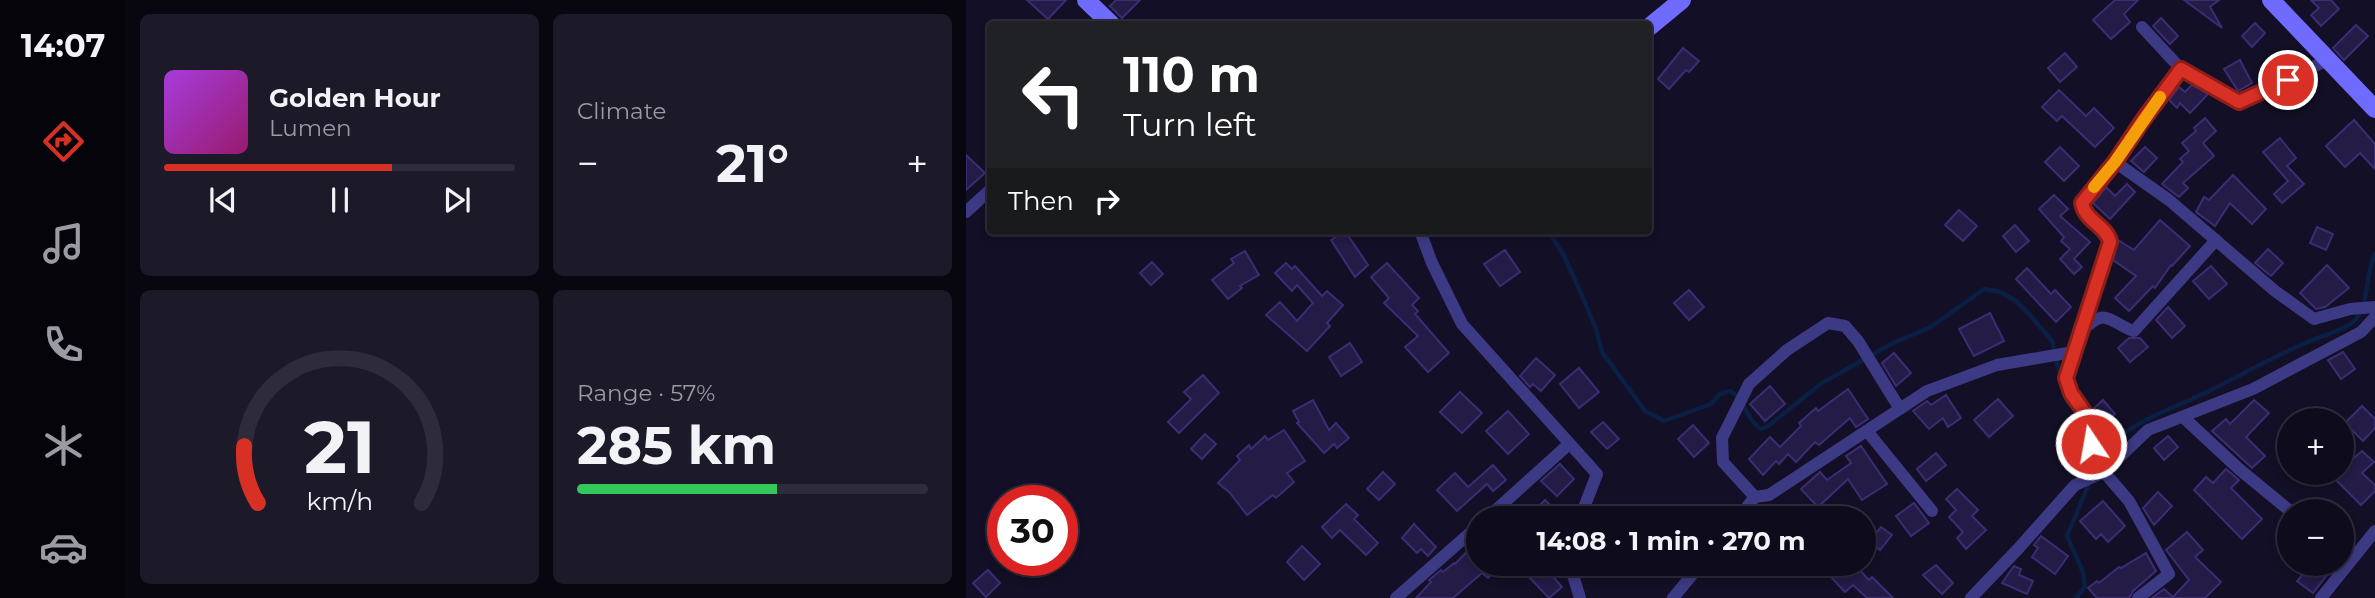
<!DOCTYPE html>
<meta charset="utf-8">
<style>
:root{--surface:#0e0b1c;--page:#1c1929;--text:#f1f3f6;--muted:#9b9ba3;--line:#2e2b3b;--accent:#d93025}
body{margin:0;font-family:Montserrat,sans-serif;background:var(--page);color:var(--text);height:100vh;display:flex;flex-direction:column;font-size:26px;white-space:nowrap}
*{box-sizing:border-box;margin:0}
p{font-size:23px;color:var(--muted)}
.icon{flex:none;width:38px;height:38px;fill:none;stroke:currentColor;stroke-width:2;stroke-linecap:round;stroke-linejoin:round}
.map{position:relative;flex:1;overflow:hidden}
.details{display:flex;flex-direction:column;gap:14px;padding:14px;background:#08060f;width:840px}
.details>*{flex:none}
.guide{position:absolute;left:21px;top:21px;width:665px;height:214px;border-radius:7px;box-shadow:0 4px 10px #0003,0 0 0 2px var(--line);background:#202124;color:#fff;overflow:hidden}
.tools{position:absolute;left:1311px;top:408px;display:grid;gap:14px}
.tools a{display:grid;place-items:center;width:77px;height:77px;border-radius:50%;background:var(--surface);box-shadow:0 4px 10px #0003,0 0 0 2px var(--line);font-size:35px}
.speed{position:absolute;left:21px;top:485px;display:flex;gap:14px;font-size:35px;font-weight:700;text-align:center}
.speed>*{display:grid;place-content:center;width:91px;height:91px;border-radius:50%;background:var(--surface);box-shadow:0 4px 10px #0003,0 0 0 2px var(--line);line-height:1}
.speed .limit{border:10px solid #d22;background:#fff;color:#111}
.pin{position:absolute;display:grid;place-items:center;width:60px;height:60px;color:#fff;margin:-30px;border:4px solid #fff;border-radius:50%;box-shadow:0 2px 7px #0007}
.me{position:absolute;width:77px;margin:-38px;rotate:348deg;stroke-linejoin:round;filter:drop-shadow(0 0 5px #0008)}
.turn{display:flex;align-items:center;gap:24px;height:147px;padding:0 21px;font-size:32px}
.turn .icon{width:91px;height:91px;stroke-width:2.5}
.turn b{display:block;font-size:49px;line-height:60px}
.then{display:flex;align-items:center;height:66px;padding:0 21px;background:#0003;gap:14px;font-size:26px}
.big{font-size:52px;font-weight:700;line-height:1.1}
.details .card{flex:1;display:flex;flex-direction:column;justify-content:center;gap:10px;min-width:0;padding:0 24px;border-radius:10px;background:var(--page)}
.details .dial{align-items:center;gap:0}
.dial svg{height:182px;overflow:visible;fill:none;stroke:var(--line);stroke-width:7;stroke-linecap:round;text-anchor:middle}
.dial text{fill:var(--text);stroke:none}
.song{display:flex;align-items:center;gap:21px}
.cover{width:84px;height:84px;border-radius:10px;background:linear-gradient(135deg,hsl(280 70% 55%),hsl(320 70% 35%))}
.played{height:7px;border-radius:4px;background:linear-gradient(90deg,var(--accent) 65%,var(--line) 65%)}
.keys{display:flex;justify-content:space-around;direction:ltr}
.heat{display:flex;justify-content:space-between;align-items:center;font-size:38px;direction:ltr}
.charge{height:10px;border-radius:5px;background:linear-gradient(90deg,#34c759 57%,var(--line) 0)}
.details .tiles{flex:1;display:grid;gap:14px;grid-template-columns:repeat(2,1fr)}
.trip{position:absolute;left:500px;top:506px;width:410px;height:70px;border-radius:35px;background:var(--surface);box-shadow:0 4px 10px #0003,0 0 0 2px var(--line);font-weight:700;line-height:70px;text-align:center}
main{display:flex;flex:1;min-height:0}
.tabs{display:flex;flex-direction:column;width:126px;justify-content:space-around;align-items:center;background:#06040b;color:var(--muted)}
.tabs .icon{width:49px;height:49px}
.tabs .active{color:var(--accent)}
.tabs b{font-size:32px;color:var(--text)}
.map>svg:first-child{display:block}
.lines{fill:none;stroke-linecap:round;stroke-linejoin:round}
.stream{stroke:#0a1f44;stroke-width:4.5}
.building{fill:#241b47;stroke:#3b2d73;stroke-width:2}
.street{stroke:#3d3a85;stroke-width:12}
.secondary{stroke:#6f6bff;stroke-width:18}
.route-casing{stroke:#8d1f18;stroke-width:18}
.route{stroke:#d93025;stroke-width:12}
.slow{stroke:#f59e0b;stroke-width:12}
</style>
<main>
<nav class="tabs">
<b>14:07</b>
<svg class="icon active" aria-label="directions" viewBox="0 0 24 24"><path d="M12 3l9 9-9 9-9-9zM9 14v-3h6M13 9l2 2-2 2"/></svg>
<svg class="icon" aria-label="music" viewBox="0 0 24 24"><path d="M9 18V5l10-2v13"/><circle cx="6" cy="18" r="3"/><circle cx="16" cy="16" r="3"/></svg>
<svg class="icon" aria-label="phone" viewBox="0 0 24 24"><path d="M5 4h4l2 5-3 2q2 4 5 5l2-3 5 2v4C11 20 4 13 5 4z"/></svg>
<svg class="icon" aria-label="climate" viewBox="0 0 24 24"><path d="M12 3v18M4 7l16 10M4 17L20 7"/></svg>
<svg class="icon" aria-label="car" viewBox="0 0 24 24"><path d="M5 17H2v-5l4-1 3-4h7l3 4 3 1v5h-3M9 17h6M6 11h13"/><circle cx="7" cy="17" r="2"/><circle cx="17" cy="17" r="2"/></svg>
</nav>
<section class="details">
<div class="tiles">
<div class="card">
<div class="song"><i class="cover"></i><div><b>Golden Hour</b><p>Lumen</p></div></div>
<div class="played"></div>
<div class="keys"><svg class="icon" aria-label="previous" viewBox="0 0 24 24"><path d="M18 5L8 12l10 7zM5 5v14"/></svg><svg class="icon" aria-label="pause" viewBox="0 0 24 24"><path d="M8 5v14M16 5v14"/></svg><svg class="icon" aria-label="next" viewBox="0 0 24 24"><path d="M6 5l10 7-10 7zM19 5v14"/></svg></div>
</div>
<div class="card"><p>Climate</p>
<div class="heat"><a>−</a><b class="big">21°</b><a>+</a></div>
</div>
<div class="card dial"><svg viewBox="0 0 100 80">
<path d="M14 69A42 42 0 1 1 86 69"/>
<path d="M14 69A42 42 0 0 1 8 44" stroke="#d93025"/>
<text x="50" y="56" font-size="32" font-weight="700">21</text>
<text x="50" y="72" font-size="11">km/h</text>
</svg></div>
<div class="card"><p>Range · 57%</p><b class="big">285 km</b><div class="charge"></div></div>
</div>
</section>
<div class="map">
<svg width="1409" height="598" viewBox="0 0 1409 598">
<rect width="100%" height="100%" fill="#130f26"/>
<g class="lines">
<!-- stream -->
<g class="stream">
<path d="M583 231 598 256 614 291 630 329 636 352 679 411 698 421 745 404 754 394 764 391C779 399 780 420 795 429L802 426 856 383 927 343 965 327 1018 289 1034 292 1050 301 1064 315 1086 341 1095 380"/>
<path d="M1099 392 1101 401 1110 410"/>
<path d="M1130 445 1131 460"/>
<path d="M1127 473C1144 426 1201 412 1241 392 1273 376 1304 359 1337 344 1350 338 1375 331 1386 323 1404 309 1399 272 1409 254"/>
<path d="M1110 598 1119 587 1117 572 1101 536 1124 481"/>
</g>
</g>
<!-- building -->
<g class="building">
<path d="M61 0H100L82 19Z"/>
<path d="M150 0H174L156 18 144 6Z"/>
<path d="M1149 0H1172L1158 14 1164 22 1145 39 1127 20Z"/>
<path d="M1218 0H1253L1244 7 1256 28Z"/>
<path d="M1345 0H1365L1373 9 1355 26 1345 15 1353 8Z"/>
<path d="M1195 18 1212 36 1204 44 1187 26Z"/>
<path d="M1289 23 1299 33 1286 47 1276 36Z"/>
<path d="M1390 25 1402 36 1378 60 1367 48Z"/>
<path d="M717 48 733 61 723 72 720 70 703 89 692 79Z"/>
<path d="M1099 53 1111 67 1094 82 1082 68Z"/>
<path d="M1274 60 1286 83 1272 91 1258 69Z"/>
<path d="M1226 85 1242 94 1224 113 1214 103 1211 108 1203 100 1213 87 1219 92Z"/>
<path d="M1093 90 1120 116 1128 108 1148 128 1129 147 1096 116 1091 121 1076 107Z"/>
<path d="M1239 118 1250 131 1237 143 1248 156 1217 183 1222 188 1213 197 1196 184 1217 162 1214 159 1223 151 1216 143 1230 131 1228 128Z"/>
<path d="M1388 120 1409 144V169L1394 153 1379 167 1360 146Z"/>
<path d="M1314 138 1330 158 1321 166 1338 184 1316 203 1308 194 1322 181 1297 152Z"/>
<path d="M1094 147 1113 166 1098 181 1079 162Z"/>
<path d="M1179 147 1191 158 1178 172 1165 161Z"/>
<path d="M0 155 19 173 0 190Z"/>
<path d="M1267 175 1300 209 1286 224 1264 203 1249 226 1230 212 1238 197 1243 200Z"/>
<path d="M1161 184 1169 192 1144 219 1127 203 1140 187 1149 196Z"/>
<path d="M1088 195 1102 209 1094 216 1124 242 1108 259 1116 267 1108 274 1094 259 1104 249 1095 241 1098 237 1073 209Z"/>
<path d="M993 210 1011 226 997 241 979 225Z"/>
<path d="M1194 220 1224 246 1206 266 1205 265 1189 288 1187 286 1163 311 1149 298 1170 276 1147 260 1152 240 1168 250Z"/>
<path d="M1049 225 1063 241 1050 252 1037 236Z"/>
<path d="M1351 227 1367 234 1360 250 1344 243Z"/>
<path d="M379 231 402 265 389 277 365 240Z"/>
<path d="M1302 249 1317 263 1305 276 1289 263Z"/>
<path d="M539 250 554 272 534 286 518 264Z"/>
<path d="M279 251 293 275 274 286 276 288 262 299 246 280 268 263 265 259Z"/>
<path d="M186 262 197 274 185 285 174 273Z"/>
<path d="M320 263 326 269 329 266 356 296 361 291 377 305 361 323 364 326 341 351 300 315 314 302 331 321 347 303 331 285 326 291 309 273Z"/>
<path d="M421 263 453 298 446 305 452 311 449 314 483 353 462 372 439 347 452 336 418 303 423 298 405 277Z"/>
<path d="M1361 265 1383 288 1359 307 1350 309 1334 293Z"/>
<path d="M1245 266 1261 284 1243 299 1227 281Z"/>
<path d="M1061 268 1085 294 1089 290 1105 307 1090 322 1050 279Z"/>
<path d="M723 290 738 307 723 320 708 303Z"/>
<path d="M1202 307 1219 326 1206 338 1190 320Z"/>
<path d="M1024 313 1038 341 1008 356 993 329Z"/>
<path d="M1163 338H1174L1182 347 1164 362 1152 348Z"/>
<path d="M384 343 396 362 375 376 363 357Z"/>
<path d="M1377 352 1389 369 1375 379 1362 360Z"/>
<path d="M928 353 945 373 930 386 916 363Z"/>
<path d="M570 358 589 375 575 391 567 384 564 387 554 376Z"/>
<path d="M613 368 633 392 613 408 594 384Z"/>
<path d="M237 375 253 393 213 433 202 422 225 399 218 392Z"/>
<path d="M804 386 819 404 799 421 784 404Z"/>
<path d="M882 389 902 419 890 427 884 418 853 445 849 442 830 462 822 454 813 464 810 461 797 475 783 459 804 437 814 447 835 426 833 423 850 408 852 411Z"/>
<path d="M494 392 516 413 496 433 474 412Z"/>
<path d="M980 395 995 418 982 427 977 418 963 429 947 411 961 401 965 405Z"/>
<path d="M1032 399 1047 416 1023 437 1008 420Z"/>
<path d="M347 400 363 430 370 423 383 438 371 448 368 444 358 453 331 423 333 422 327 411Z"/>
<path d="M1137 400 1149 414 1137 425 1127 409Z"/>
<path d="M1288 400 1303 413 1280 437 1299 456 1286 468 1246 431 1260 419 1264 424Z"/>
<path d="M1396 406 1409 419V428L1397 441 1379 423Z"/>
<path d="M542 411 563 434 542 454 520 431Z"/>
<path d="M637 422 653 439 641 449 625 432Z"/>
<path d="M727 425 743 443 728 457 712 439Z"/>
<path d="M318 430 339 461 321 473 328 482 310 498 307 495 281 515 264 493 252 483 274 460 271 456 283 445 285 449 299 436 302 440Z"/>
<path d="M239 434 250 444 236 459 225 449Z"/>
<path d="M1202 436 1212 447 1198 460 1188 448Z"/>
<path d="M895 446 921 484 896 500 882 479 852 507 835 489 854 472 861 480 885 463 880 456Z"/>
<path d="M1396 451 1408 462 1396 473 1409 485V491L1395 505 1362 472H1376V468Z"/>
<path d="M970 453 980 465 960 481 951 469Z"/>
<path d="M594 464 608 479 591 496 575 481Z"/>
<path d="M527 465 540 480 527 491 521 484 491 511 471 490 489 473 502 487Z"/>
<path d="M1260 469 1273 480 1265 488 1296 519 1276 539 1228 490 1240 477 1247 483Z"/>
<path d="M417 472 429 484 413 500 401 489Z"/>
<path d="M991 489 1012 510 1006 516 1020 530 1000 549 991 538 997 532 983 517 990 510 980 499Z"/>
<path d="M1192 492 1206 506 1188 525 1177 508Z"/>
<path d="M579 500 589 510 581 518H561Z"/>
<path d="M1137 501 1159 526 1142 542 1135 534 1130 539 1114 521Z"/>
<path d="M948 503 963 523 945 536 930 516Z"/>
<path d="M380 504 392 515 388 519 412 543 400 555 374 530 366 538 356 527Z"/>
<path d="M448 524 470 547 462 556 455 549 451 553 436 538Z"/>
<path d="M915 527 926 535 914 550 903 541Z"/>
<path d="M1221 532 1237 550 1229 557 1255 582 1239 598H1186L1198 589 1207 597 1223 580 1200 550Z"/>
<path d="M1075 536 1102 556 1089 574 1066 557 1072 548 1068 545Z"/>
<path d="M513 539V564H536L522 578 516 573 487 598H450L465 582 463 580 475 570 477 572 488 563 489 564Z"/>
<path d="M336 546 354 564 338 580 321 562Z"/>
<path d="M1180 553 1190 571 1167 591 1163 598H1131L1122 588 1131 581 1133 583 1153 567 1155 568Z"/>
<path d="M576 564 596 587 583 598 562 576Z"/>
<path d="M877 564H888L903 580 906 577 927 598H901L887 585 879 592 864 576Z"/>
<path d="M1340 564H1354L1364 571 1347 593 1331 581 1339 572 1335 570Z"/>
<path d="M970 565 987 583 976 594 957 575Z"/>
<path d="M1048 566 1055 569 1053 575 1067 581 1061 594 1036 583Z"/>
<path d="M22 570 34 583 20 597 7 583Z"/>
</g>
<g class="lines">
<!-- street -->
<g class="street">
<path d="M1176 27 1215 69"/>
<path d="M1363 59 1302 90 1273 102 1215 69 1177 120 1149 162 1203 200 1309 291 1348 319 1384 309 1409 307"/>
<path d="M0 212 24 190"/>
<path d="M454 231 466 263 496 324 631 474 614 518"/>
<path d="M1114 332C1119 328 1127 320 1134 318 1143 315 1158 329 1168 331L1250 240"/>
<path d="M934 409 892 341 879 326 862 323 821 350 783 384 756 438 757 462 789 497 803 495 961 391 1031 365 1107 352"/>
<path d="M1217 417 1273 469 1324 511"/>
<path d="M901 431 966 511"/>
<path d="M1138 472 1163 501 1203 574 1172 598"/>
<path d="M1118 481 1128 426 1105 393 1100 378 1144 242C1141 226 1119 221 1116 203L1149 162"/>
<path d="M521 518 603 444"/>
<path d="M772 518 789 497"/>
<path d="M606 564 607 575 614 598"/>
<path d="M430 598 513 525"/>
<path d="M707 598 735 564"/>
<path d="M1005 598 1052 549 1109 485 1138 472 1182 430 1287 389 1395 332 1409 317"/>
<path d="M1355 598 1409 531"/>
</g>
<!-- secondary -->
<g class="secondary">
<path d="M120 0 145 24"/>
<path d="M1305 0 1409 109"/>
<path d="M682 28 716 0"/>
</g>
</g>
<g class="lines">
<defs>
<path id="route" d="M1125 444 1128 426 1105 393 1100 378 1144 242C1141 226 1119 221 1116 203L1149 162 1177 120 1215 69 1273 102 1322 80"/>
</defs>
<!-- route casing -->
<use href="#route" class="route-casing"/>
<!-- route -->
<use href="#route" class="route"/>
<!-- slow -->
<path class="slow" d="M1128 187 1149 162 1194 97"/>
</g>
</svg>
<div class="tools">
<a>+</a>
<a>−</a>
</div>
<div class="speed"><div class="limit">30</div></div>
<div class="pin" style="left:1322px;top:80px;background:#d93025"><svg class="icon" aria-label="arrive" viewBox="0 0 24 24"><path d="M6 21V4h12l-3 4 3 4H6"/></svg></div>
<svg class="me" style="left:1125px;top:444px" viewBox="-20 -20 40 40"><circle r="17" fill="#d93025" stroke="#fff" stroke-width="3"/><path d="M0-11L8 9 0 5-8 9z" fill="#fff"/></svg>
<div class="trip">14:08 · 1 min · 270 m</div>
<div class="guide">
<div class="turn"><svg class="icon" aria-label="left" viewBox="0 0 24 24"><path d="M17 20v-9H6M10 6l-5 5 5 5"/></svg><div><b>110 m</b>Turn left</div></div>
<div class="then">Then<svg class="icon" aria-label="right" viewBox="0 0 24 24"><path d="M7 20v-9h11M14 6l5 5-5 5"/></svg></div>
</div>
</div>
</main>
